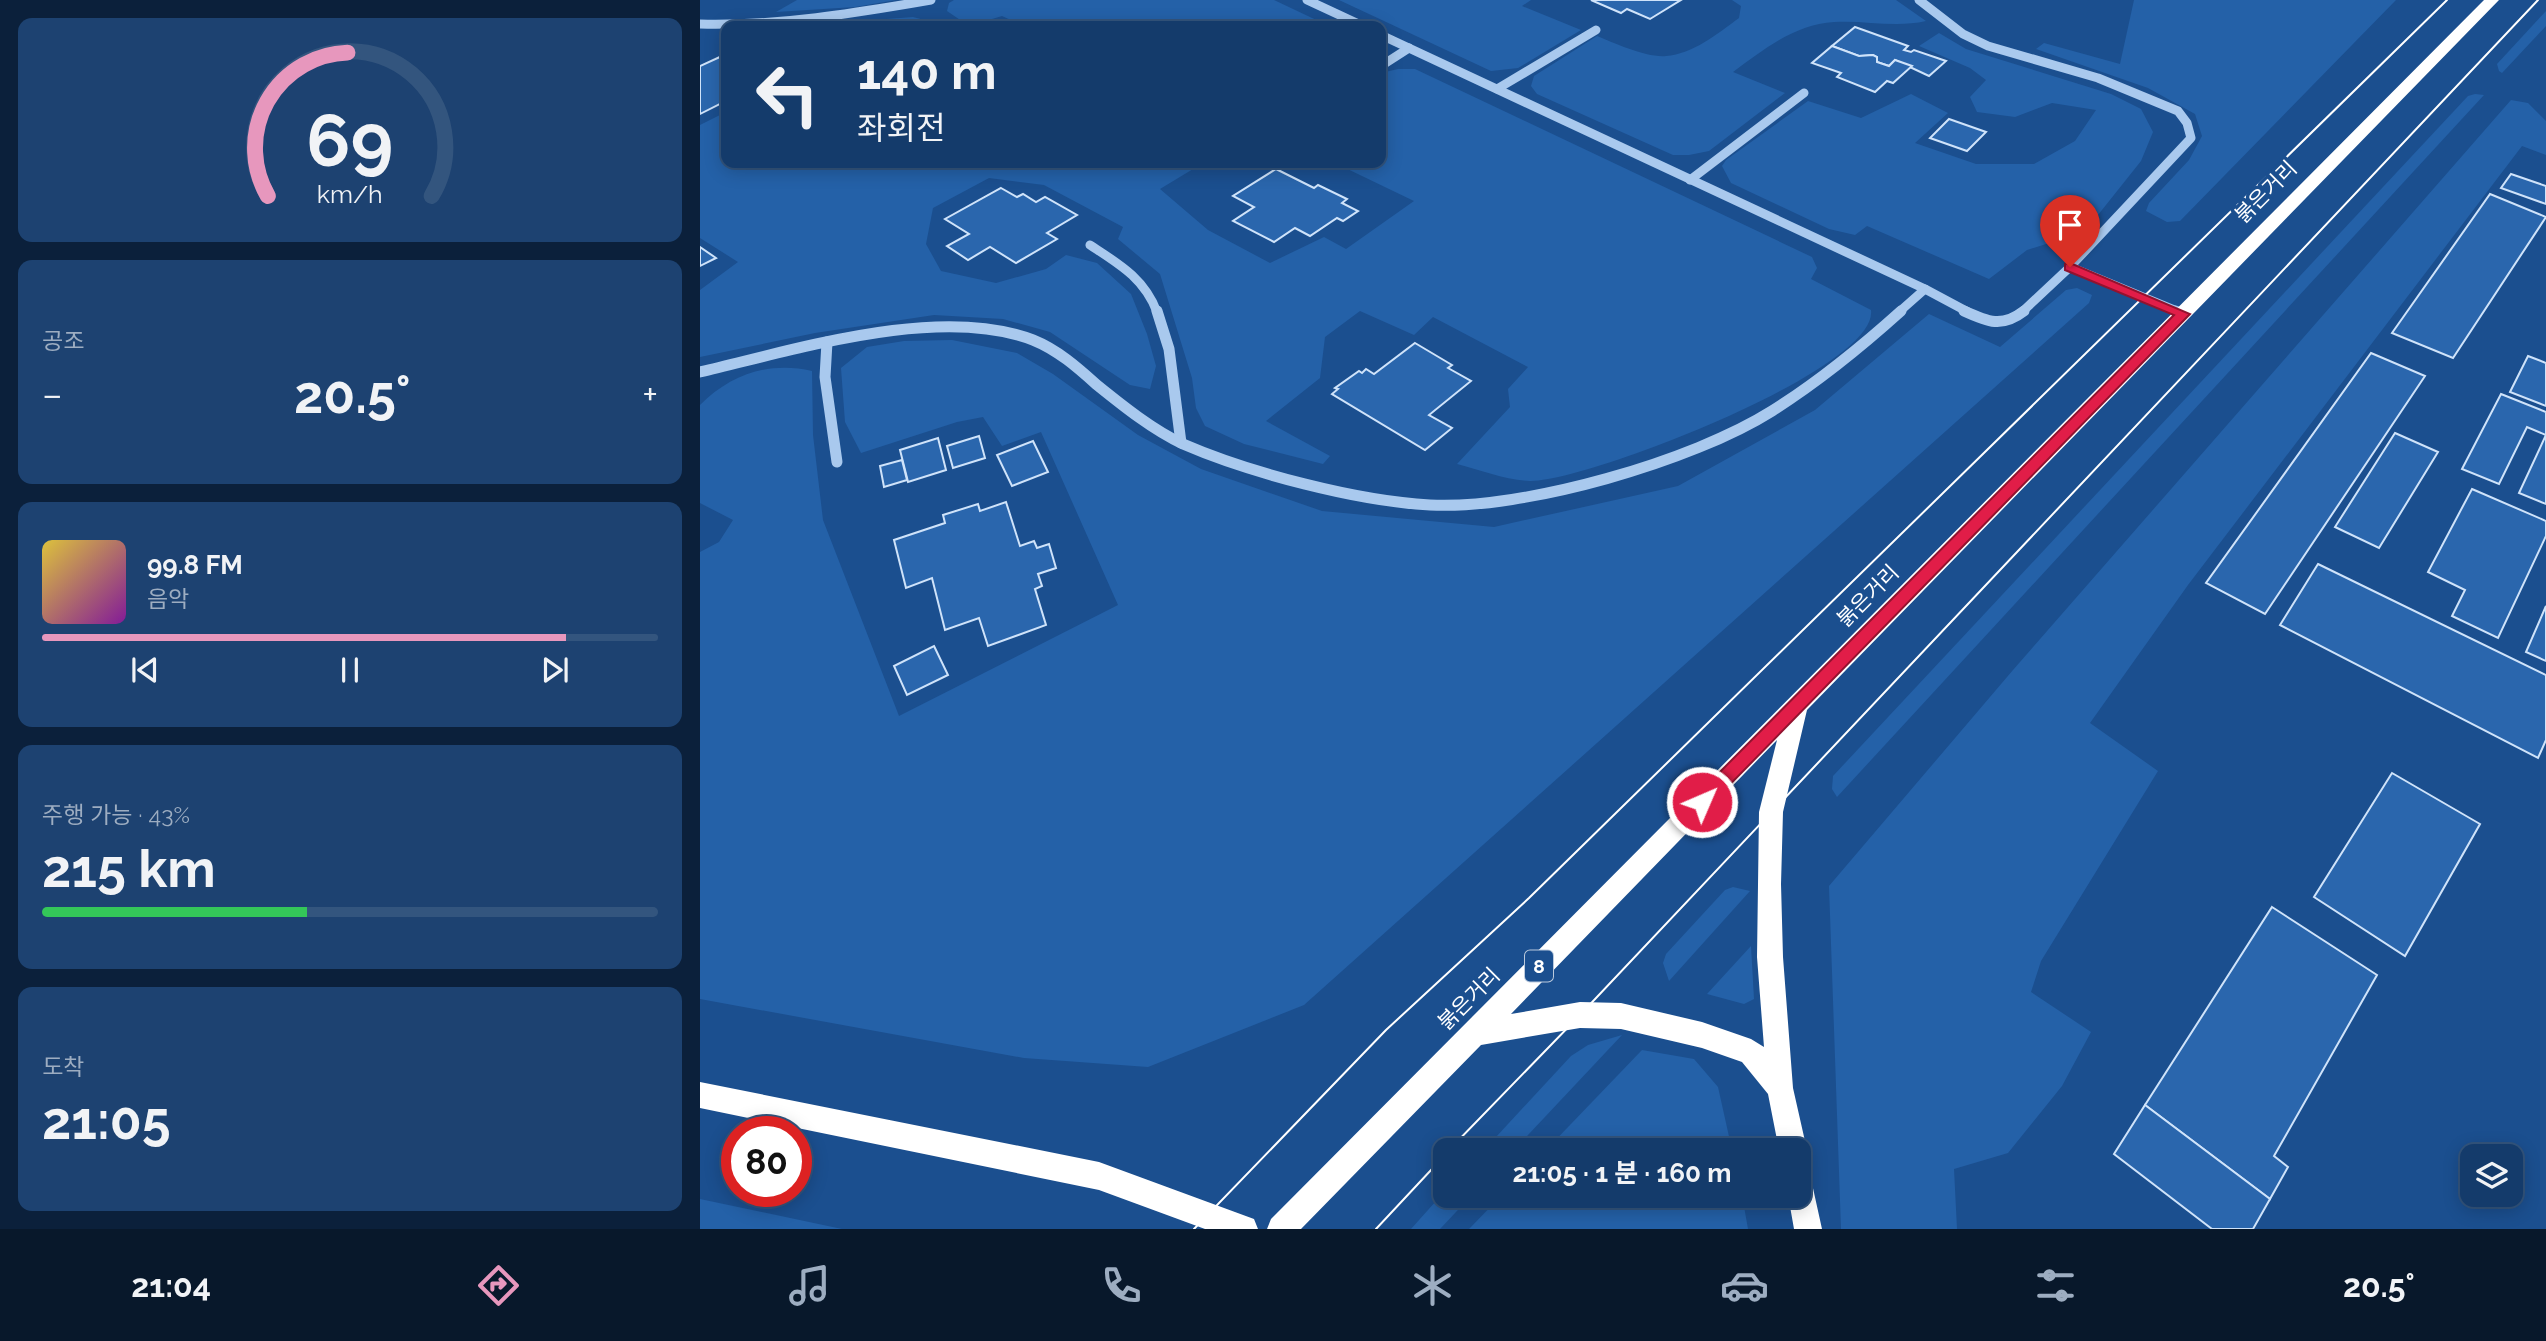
<!DOCTYPE html>
<html lang="ko">
<meta charset="utf-8">
<style>
:root{--surface:#143b6b;--page:#1d4271;--text:#f1f3f6;--muted:#9dadc1;--line:#33557e;--accent:#e797bd}
body{margin:0;font-family:Raleway,"Noto Sans KR",sans-serif;background:var(--page);color:var(--text);height:100vh;display:flex;flex-direction:column;font-size:26px;white-space:nowrap}
*{box-sizing:border-box;margin:0}
p{font-size:23px;color:var(--muted)}
.icon{flex:none;width:38px;height:38px;fill:none;stroke:currentColor;stroke-width:2;stroke-linecap:round;stroke-linejoin:round}
.map{position:relative;flex:1;overflow:hidden}
.side{display:flex;flex-direction:column;gap:18px;padding:18px;background:#0b203b;width:700px}
.side>*{flex:none}
.banner{position:absolute;left:21px;top:21px;width:665px;height:147px;border-radius:14px;box-shadow:0 4px 18px #0003,0 0 0 2px var(--line);background:#143b6b;color:var(--text);overflow:hidden}
.tools{position:absolute;left:1760px;top:1144px;display:grid;gap:14px}
.tools a{display:grid;place-items:center;width:63px;height:63px;border-radius:14px;background:var(--surface);box-shadow:0 4px 18px #0003,0 0 0 2px var(--line);font-size:35px}
.speed{position:absolute;left:21px;top:1116px;display:flex;gap:14px;font-size:35px;font-weight:700;text-align:center}
.speed>*{display:grid;place-content:center;width:91px;height:91px;border-radius:50%;background:var(--surface);box-shadow:0 4px 18px #0003,0 0 0 2px var(--line);line-height:1}
.speed .limit{border:10px solid #d22;background:#fff;color:#111}
.pin{position:absolute;display:grid;place-items:center;width:60px;height:60px;color:#fff;margin:-72px -30px;border-radius:50% 50% 50% 0;rotate:-45deg;box-shadow:0 0 7px #0007}
.pin .icon{rotate:45deg}
.me{position:absolute;width:77px;margin:-38px;rotate:45deg;stroke-linejoin:round;filter:drop-shadow(0 0 5px #0008)}
.turn{display:flex;align-items:center;gap:24px;height:147px;padding:0 21px;font-size:32px}
.turn .icon{width:91px;height:91px;stroke-width:2.5}
.turn b{display:block;font-size:49px;line-height:60px}
.big{font-size:52px;font-weight:700;line-height:1.1}
.side .card{flex:1;display:flex;flex-direction:column;justify-content:center;gap:10px;min-width:0;padding:0 24px;border-radius:14px;background:var(--page)}
.side .dial{align-items:center;gap:0}
.dial svg{height:182px;overflow:visible;fill:none;stroke:var(--line);stroke-width:7;stroke-linecap:round;text-anchor:middle}
.dial text{fill:var(--text);stroke:none}
.song{display:flex;align-items:center;gap:21px}
.cover{width:84px;height:84px;border-radius:10px;background:linear-gradient(135deg,hsl(50 70% 55%),hsl(290 70% 35%))}
.played{height:7px;border-radius:4px;background:linear-gradient(90deg,var(--accent) 85%,var(--line) 85%)}
.keys{display:flex;justify-content:space-around;direction:ltr}
.heat{display:flex;justify-content:space-between;align-items:center;font-size:38px;direction:ltr}
.charge{height:10px;border-radius:5px;background:linear-gradient(90deg,#34c759 43%,var(--line) 0)}
.trip{position:absolute;left:733px;top:1138px;width:378px;height:70px;border-radius:14px;background:var(--surface);box-shadow:0 4px 18px #0003,0 0 0 2px var(--line);font-weight:700;line-height:70px;text-align:center}
.dock{display:flex;height:112px;justify-content:space-around;align-items:center;background:#08182b;color:var(--muted)}
.dock .icon{width:49px;height:49px}
.dock .on{color:var(--accent)}
.dock b{font-size:32px;color:var(--text)}
main{display:flex;flex:1;min-height:0}
.map>svg:first-child{display:block}
.green{fill:#2461a8}
.building{fill:#2a66ad;stroke:#cfe3fa;stroke-width:2}
.lines{fill:none;stroke-linecap:round;stroke-linejoin:round}
.minor-far1{stroke:#a9c9ee;stroke-width:9}
.minor{stroke:#a9c9ee;stroke-width:11}
.highway{fill:#fff;fill-rule:evenodd}
.tram{stroke:#fff;stroke-width:2}
.route{fill:#e11d48;stroke:#92132f;stroke-width:2}
.labels{text-anchor:middle;stroke-width:7;stroke-linejoin:round;paint-order:stroke}
.shield{fill:#1b4f8f;stroke:#bbcadd;stroke-width:2}
.shield-label{font-size:19px;font-weight:bold;fill:#fff}
.street-label{font-size:21px;fill:#fff;stroke:#1b4f8f}
</style>
<main>
<section class="side">
<div class="card dial"><svg viewBox="0 0 100 80">
<path d="M14 69A42 42 0 1 1 86 69"/>
<path d="M14 69A42 42 0 0 1 49 6" stroke="#e797bd"/>
<text x="50" y="56" font-size="32" font-weight="700">69</text>
<text x="50" y="72" font-size="11">km/h</text>
</svg></div>
<div class="card"><p>공조</p>
<div class="heat"><a>−</a><b class="big">20.5°</b><a>+</a></div>
</div>
<div class="card">
<div class="song"><i class="cover"></i><div><b>99.8 FM</b><p>음악</p></div></div>
<div class="played"></div>
<div class="keys"><svg class="icon" aria-label="previous" viewBox="0 0 24 24"><path d="M18 5L8 12l10 7zM5 5v14"/></svg><svg class="icon" aria-label="pause" viewBox="0 0 24 24"><path d="M8 5v14M16 5v14"/></svg><svg class="icon" aria-label="next" viewBox="0 0 24 24"><path d="M6 5l10 7-10 7zM19 5v14"/></svg></div>
</div>
<div class="card"><p>주행 가능 · 43%</p><b class="big">215 km</b><div class="charge"></div></div>
<div class="card"><p>도착</p><b class="big">21:05</b></div>
</section>
<div class="map">
<svg width="1846" height="1229" viewBox="0 0 1846 1229">
<rect width="100%" height="100%" fill="#1b4f8f"/>
<!-- green -->
<g class="green">
<path d="M97 0H196L155 7 76 12Z"/>
<path d="M254 0H574L629 26H324L302 16 269 26 247 11 249 3Z"/>
<path d="M639 0H831L822 6 881 30 818 68 791 71Z"/>
<path d="M1032 0H1196L1226 21C1195 28 1165 20 1134 22 1095 24 1063 50 1033 72L1085 93 1009 151 989 155H973L837 94 831 86 834 76 897 36C914 43 947 58 966 56 993 54 1017 34 1039 18L1041 6Z"/>
<path d="M1434 0H1696L1480 221 1467 222 1446 211 1449 203 1489 160 1502 136 1495 114 1448 88 1336 49 1344 43 1420 64Z"/>
<path d="M1846 11V26L1802 73 1799 71 1797 64Z"/>
<path d="M213 17 232 22 231 26H94Z"/>
<path d="M1239 33 1266 49 1411 94 1441 109 1453 132 1441 161 1394 220 1365 238 1327 250 1289 279 1167 226 1155 235 1129 229 1031 183 1022 166 1026 160 1108 101 1161 118 1211 94 1248 113 1215 143 1276 164H1334L1375 141 1396 110 1352 103 1315 117 1277 112 1270 97 1286 80 1270 68 1219 46Z"/>
<path d="M698 69H715L1112 257 1117 268 1111 279 1171 310C1179 369 886 482 830 481 806 480 780 470 757 464L810 407 808 389 828 367 733 317 714 335 660 311 625 337 620 378 566 421 630 456 623 464 544 444 505 426 496 408 492 378 460 274 418 239 423 227 344 185 289 178 233 208 226 244 241 271 296 283 346 269 366 255 397 263 431 294 447 334 456 366 450 389 430 385 350 332 303 319 234 315 115 333 0 357V290L38 262 0 238V125L26 112V163H503L460 189 508 230 570 263 624 237 646 249 714 201 635 163H681V73Z"/>
<path d="M1775 94 1784 95 1137 797 1132 789 1133 776 1768 96Z"/>
<path d="M1811 100 1828 103 1846 121V155L1822 146 1488 585 1390 723 1458 771 1341 961 1331 992 1391 1032 1362 1086 1308 1153 1254 1169 1257 1229H1141L1129 886 1313 670Z"/>
<path d="M1377 288 1392 295 1389 303 604 1005 448 1067 324 1058 0 999V552L19 542 33 520 0 503V405C31 374 70 361 112 371L113 435 123 520 199 716 418 605 341 432 302 446 283 417 257 422 161 453 145 422 141 368 167 347 204 341 252 340 317 353 353 374 438 435 501 469 622 511 794 527 978 486 1115 410 1229 314 1300 347 1366 290Z"/>
<path d="M1033 887 1050 891 969 981 963 963 966 954 1025 890Z"/>
<path d="M1051 946 1054 999 1044 1004 1007 994Z"/>
<path d="M922 1035 814 1150H784L871 1056 888 1045Z"/>
<path d="M942 1050 994 1059 1018 1087 1032 1150H846Z"/>
<path d="M745 1191 746 1195H772L740 1229H711Z"/>
<path d="M802 1195H1042L1048 1229H769Z"/>
<path d="M0 1199 142 1229H0Z"/>
</g>
<!-- building -->
<g class="building">
<path d="M891 0H981L950 19 927 9 921 13Z"/>
<path d="M1155 27 1208 46 1204 50 1211 52 1214 50 1246 61 1229 76 1195 60 1189 66 1177 62V57L1173 55 1159 56 1132 46Z"/>
<path d="M1132 46 1159 56 1173 55 1177 57V62L1189 66 1195 60 1212 66 1193 83 1187 81 1175 92 1137 77 1141 73 1112 63Z"/>
<path d="M22 56 26 59V101L0 114V66Z"/>
<path d="M1249 119 1286 132 1267 151 1230 138Z"/>
<path d="M576 169 614 188 618 185 647 199 642 203 658 211 643 221 637 218 610 236 595 228 574 242 533 221 554 207 533 196Z"/>
<path d="M1811 174 1846 186V204L1801 188Z"/>
<path d="M301 188 317 197 323 194 336 202 345 197 377 215 347 233 357 239 316 263 290 247 268 260 247 246 269 234 245 219Z"/>
<path d="M1790 194 1846 217 1753 358 1692 333Z"/>
<path d="M0 247 16 258 0 266Z"/>
<path d="M715 343 752 365 748 368 771 381 729 415 752 428 725 450 632 394 638 389 635 388 659 371 662 373 666 369 674 374Z"/>
<path d="M1671 353 1725 376 1565 614 1506 583Z"/>
<path d="M1828 356 1846 363V406L1810 392Z"/>
<path d="M1801 394 1846 412V504L1819 493 1846 435 1827 427 1799 484 1762 469Z"/>
<path d="M1695 433 1738 452 1679 548 1635 527Z"/>
<path d="M279 436 285 458 253 468 247 446Z"/>
<path d="M238 438 246 470 208 482 200 450Z"/>
<path d="M333 441 348 472 312 486 297 455Z"/>
<path d="M202 460 207 480 184 487 180 466Z"/>
<path d="M1772 489 1846 521V536L1798 638 1752 616 1765 590 1728 572Z"/>
<path d="M306 502 320 546 334 541 337 548 349 544 356 568 338 574 342 586 335 589 346 625 288 646 279 618 245 630 232 578 206 588 194 540 245 523 243 515 278 504 280 511Z"/>
<path d="M1618 564 1846 675V740L1838 758 1580 625Z"/>
<path d="M1846 606V661L1826 652Z"/>
<path d="M234 646 248 675 207 695 194 666Z"/>
<path d="M1692 773 1780 824 1705 956 1614 897Z"/>
<path d="M1572 907 1677 975 1574 1156 1588 1167 1570 1199 1445 1105Z"/>
<path d="M1445 1105 1570 1199 1553 1229H1512L1414 1154Z"/>
</g>
<g class="lines">
<!-- minor-far1 -->
<g class="minor-far1">
<path d="M607 0 663 26"/>
<path d="M1219 0 1263 34 1288 46 1398 78 1478 111 1487 123 1491 138 1370 267"/>
<path d="M0 24C77 26 156 13 231 0"/>
<path d="M681 35 1225 289 1268 312"/>
<path d="M681 66 709 48"/>
<path d="M797 89 896 30"/>
<path d="M990 180 1104 93"/>
<path d="M390 245C419 264 444 278 457 312"/>
<path d="M1199 312 1225 289"/>
<path d="M1322 312 1370 267 1479 312"/>
</g>
<!-- minor -->
<g class="minor">
<path d="M457 311 469 349 481 443"/>
<path d="M1264 311C1288 322 1302 328 1324 311"/>
<path d="M1475 311 1483 314"/>
<path d="M127 342 125 377 137 462"/>
<path d="M0 372C95 350 239 304 333 340 358 350 378 368 397 385 423 406 453 430 483 444 550 473 657 501 730 505 824 510 993 461 1072 411 1118 382 1161 347 1201 311"/>
</g>
<!-- highway -->
<g class="highway">
<path d="M1784 0H1799L1107 710 1083 812 1081 884 1083 957 1093 1088 1107 1150 1103 1160 1099 1161V1150H1079L1068 1094 1042 1062 1002 1048 921 1029 880 1028 781 1045 601 1229H567L571 1219ZM1077 740 1059 812 1057 957 1064 1047 1051 1039 1002 1022 921 1003 880 1002 811 1014Z"/>
<path d="M0 1082 399 1162 554 1219 558 1229H505L399 1190 0 1108Z"/>
<path d="M1099 1166 1109 1170 1122 1229H1094L1088 1195H1099Z"/>
</g>
<!-- tram -->
<g class="tram">
<path d="M749 1150 880 1015 1838 0"/>
<path d="M494 1229 686 1030 829 898 1747 0"/>
<path d="M676 1229 746 1154"/>
</g>
</g>
<!-- route -->
<path class="route" d="M1370 263 1490 314 1008 807 1002 809 996 807 993 802 996 796 1474 315 1365 270V264Z"/>
<g class="labels">
<!-- shield labels -->
<rect class="shield" x="825" y="950.5" width="28" height="31" rx="5"/>
<g class="shield-label">
<text x="839" y="973">8</text>
</g>
<!-- street labels -->
<g class="street-label">
<text transform="translate(1566 192) rotate(-45)" y="7">붉은거리</text>
<text transform="translate(1168 596) rotate(-45)" y="7">붉은거리</text>
<text transform="translate(769 999) rotate(-45)" y="7">붉은거리</text>
</g>
</g>
</svg>
<div class="tools">
<a><svg class="icon" aria-label="layers" viewBox="0 0 24 24"><path d="M12 4l9 5-9 5-9-5zM3 14l9 5 9-5"/></svg></a>
</div>
<div class="speed"><div class="limit">80</div></div>
<div class="pin" style="left:1370px;top:267px;background:#d93025"><svg class="icon" aria-label="arrive" viewBox="0 0 24 24"><path d="M6 21V4h12l-3 4 3 4H6"/></svg></div>
<svg class="me" style="left:1002px;top:802px" viewBox="-20 -20 40 40"><circle r="17" fill="#e11d48" stroke="#fff" stroke-width="3"/><path d="M0-11L8 9 0 5-8 9z" fill="#fff"/></svg>
<div class="trip">21:05 · 1 분 · 160 m</div>
<div class="banner">
<div class="turn"><svg class="icon" aria-label="left" viewBox="0 0 24 24"><path d="M17 20v-9H6M10 6l-5 5 5 5"/></svg><div><b>140 m</b>좌회전</div></div>
</div>
</div>
</main>
<nav class="dock">
<b>21:04</b>
<svg class="icon on" aria-label="directions" viewBox="0 0 24 24"><path d="M12 3l9 9-9 9-9-9zM9 14v-3h6M13 9l2 2-2 2"/></svg>
<svg class="icon" aria-label="music" viewBox="0 0 24 24"><path d="M9 18V5l10-2v13"/><circle cx="6" cy="18" r="3"/><circle cx="16" cy="16" r="3"/></svg>
<svg class="icon" aria-label="phone" viewBox="0 0 24 24"><path d="M5 4h4l2 5-3 2q2 4 5 5l2-3 5 2v4C11 20 4 13 5 4z"/></svg>
<svg class="icon" aria-label="climate" viewBox="0 0 24 24"><path d="M12 3v18M4 7l16 10M4 17L20 7"/></svg>
<svg class="icon" aria-label="car" viewBox="0 0 24 24"><path d="M5 17H2v-5l4-1 3-4h7l3 4 3 1v5h-3M9 17h6M6 11h13"/><circle cx="7" cy="17" r="2"/><circle cx="17" cy="17" r="2"/></svg>
<svg class="icon" aria-label="filters" viewBox="0 0 24 24"><path d="M4 7h16M4 17h16"/><circle cx="9" cy="7" r="2"/><circle cx="15" cy="17" r="2"/></svg>
<b>20.5°</b>
</nav>
